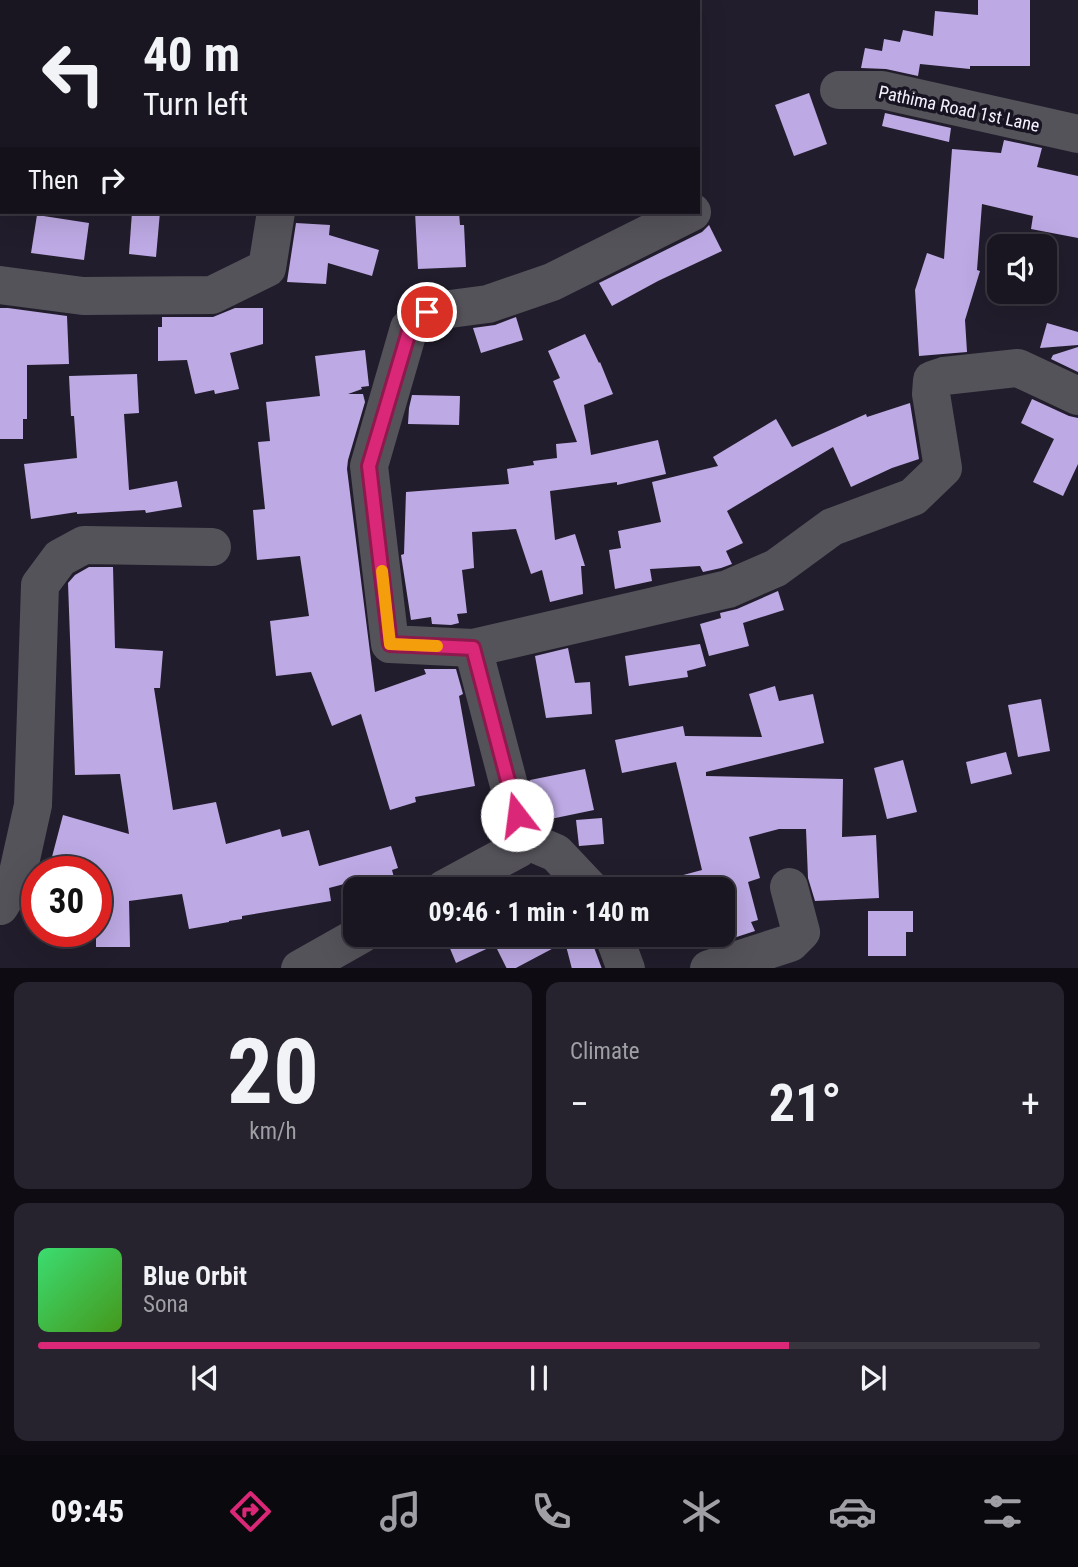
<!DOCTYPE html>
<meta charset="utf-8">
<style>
:root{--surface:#1a1621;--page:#27232e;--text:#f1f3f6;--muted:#9f9fa5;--line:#38353f;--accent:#db2777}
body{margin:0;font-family:"Roboto Condensed",sans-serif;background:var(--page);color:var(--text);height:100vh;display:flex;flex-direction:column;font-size:26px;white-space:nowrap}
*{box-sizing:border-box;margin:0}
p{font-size:23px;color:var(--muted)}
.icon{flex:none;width:38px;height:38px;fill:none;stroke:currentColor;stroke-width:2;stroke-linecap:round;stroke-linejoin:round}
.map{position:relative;height:968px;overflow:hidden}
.drawer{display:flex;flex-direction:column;gap:14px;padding:14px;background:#0e0c12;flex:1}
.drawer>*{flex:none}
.guide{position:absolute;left:0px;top:0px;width:700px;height:214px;box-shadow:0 7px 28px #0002,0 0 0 2px var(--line);background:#1a1621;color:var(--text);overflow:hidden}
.tools{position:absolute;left:987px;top:234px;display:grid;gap:14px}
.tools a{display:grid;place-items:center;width:70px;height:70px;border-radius:14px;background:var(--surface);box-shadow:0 7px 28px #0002,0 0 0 2px var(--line);font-size:35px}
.speed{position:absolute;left:21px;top:856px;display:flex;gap:14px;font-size:35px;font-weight:700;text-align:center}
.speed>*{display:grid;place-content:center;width:91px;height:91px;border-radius:50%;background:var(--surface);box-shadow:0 7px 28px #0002,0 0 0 2px var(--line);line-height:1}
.speed .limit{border:10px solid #d22;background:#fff;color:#111}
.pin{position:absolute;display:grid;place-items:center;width:60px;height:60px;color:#fff;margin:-30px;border:4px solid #fff;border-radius:50%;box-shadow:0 2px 7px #0007}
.me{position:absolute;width:77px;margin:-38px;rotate:345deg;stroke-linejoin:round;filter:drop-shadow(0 0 5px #0008)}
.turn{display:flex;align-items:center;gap:24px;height:147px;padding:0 28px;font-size:32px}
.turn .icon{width:91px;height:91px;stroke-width:2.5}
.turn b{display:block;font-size:49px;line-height:60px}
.then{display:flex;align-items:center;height:66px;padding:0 28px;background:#0003;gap:14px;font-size:26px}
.big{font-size:52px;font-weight:700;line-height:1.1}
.drawer .widget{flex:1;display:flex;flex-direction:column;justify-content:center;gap:10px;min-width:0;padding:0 24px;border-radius:14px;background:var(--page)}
.drawer .dial{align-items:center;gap:0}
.dial b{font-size:91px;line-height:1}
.song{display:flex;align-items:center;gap:21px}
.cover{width:84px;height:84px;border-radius:10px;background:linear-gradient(135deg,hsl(140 70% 55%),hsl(100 70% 35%))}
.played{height:7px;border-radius:4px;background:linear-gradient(90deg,var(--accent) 75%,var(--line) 75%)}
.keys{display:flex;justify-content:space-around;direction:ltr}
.heat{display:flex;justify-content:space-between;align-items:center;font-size:38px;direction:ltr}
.drawer .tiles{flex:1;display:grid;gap:14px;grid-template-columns:1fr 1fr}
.widget:last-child{grid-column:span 2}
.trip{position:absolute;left:343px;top:877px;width:392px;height:70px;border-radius:14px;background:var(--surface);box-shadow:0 7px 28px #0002,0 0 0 2px var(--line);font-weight:700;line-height:70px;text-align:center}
.tab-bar{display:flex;height:112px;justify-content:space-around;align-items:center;background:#0a090d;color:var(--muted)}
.tab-bar .icon{width:49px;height:49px}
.tab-bar .current{color:var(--accent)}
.tab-bar b{font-size:32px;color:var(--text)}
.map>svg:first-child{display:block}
.building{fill:#bda9e4}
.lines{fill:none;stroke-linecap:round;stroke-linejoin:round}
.minor{stroke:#55535a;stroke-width:38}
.route-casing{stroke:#8e194d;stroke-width:18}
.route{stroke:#db2777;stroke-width:12}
.slow{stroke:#f59e0b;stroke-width:12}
.labels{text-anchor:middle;stroke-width:7;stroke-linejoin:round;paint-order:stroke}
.street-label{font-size:18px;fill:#f5f2fd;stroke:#191422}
</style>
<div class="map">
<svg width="1078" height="969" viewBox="0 0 1078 969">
<rect width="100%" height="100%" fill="#221d2c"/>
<!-- building -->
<g class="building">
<path d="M978 0H1030V66H970V69L920 64 918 76 886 69 861 68 865 48 882 51 884 39 900 42 903 30 933 36 935 11 978 15Z"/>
<path d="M809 93 827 144 794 156 775 105Z"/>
<path d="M885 113 951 128 949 142 882 126Z"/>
<path d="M1004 140 1042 148 1037 167 1078 176V238L1031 229 1033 216 982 204 977 270 980 271 965 320 967 352 919 356 915 290 927 253 944 259 952 149 1001 153Z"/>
<path d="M132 212H160L156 257 129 254Z"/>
<path d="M415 212H459L460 225H464L466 267 418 269Z"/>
<path d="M37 215 89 223 84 260 31 253Z"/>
<path d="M296 223 330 225 329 235 379 250 372 276 328 263 326 284 287 282Z"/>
<path d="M709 225 722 251 658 281 612 306 599 283 702 232Z"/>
<path d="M0 308H8L67 316 69 364 27 365V419H23V439H0Z"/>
<path d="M235 308H263V344L230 353 239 389 215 394 214 390 195 394 187 360 158 361V327H162V317H213Z"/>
<path d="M516 317 523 340 481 353 473 328 495 325Z"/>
<path d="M1047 323 1078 332V345L1040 348Z"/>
<path d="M585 334 599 363 600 362 613 394 584 405 591 455 658 440 666 474 617 485V482L550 491 555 540 575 534 585 566H581L583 594 550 602 542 570 531 574 516 529 472 532 474 568 462 570 467 613 457 614 459 623 451 625 432 624 431 617 411 620 401 555 404 554 406 492 509 484 507 469 534 465 533 461 557 458 556 444 577 442 553 381 560 378 548 351Z"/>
<path d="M1078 347V372L1051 359 1053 355Z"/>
<path d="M365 350 369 386 361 387 362 389 348 394H363L365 402 348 460 347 469 375 692 426 674 424 669H456L463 694 459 696 475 786 415 797 416 802 390 810 361 714 332 726 311 672 276 676 270 621 309 616 300 556 257 560 253 510 265 509 258 442 270 441 266 402 320 396 315 356Z"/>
<path d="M137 374 139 413 124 414 129 490 177 481 182 507 146 513 145 510 77 514V512L31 519 24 464 77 458 74 416H71L69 376Z"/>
<path d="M412 395 460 396 459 425 408 424 409 408Z"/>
<path d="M1032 399 1069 416 1078 418V464L1063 496 1033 482 1054 439 1021 423Z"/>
<path d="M910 403 919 459 892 468 851 487 833 447 727 511 743 543 726 551 732 564 721 568 703 572 700 566 650 569 652 581 615 589 609 550 621 548 618 531 661 522 652 482 718 466 713 457 776 419 792 447 866 414 867 417Z"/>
<path d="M89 567H113L115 648 163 651 160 688H154L173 810 216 802 226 844 280 829 282 837 309 830 319 866 391 846 398 868 392 870 397 889H370L367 878 329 888 331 901 242 916V919L229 921V922L189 929 182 894 129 901 130 947H96V872H48L63 815 129 834 120 774 75 775 68 583 75 575Z"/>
<path d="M778 591 784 610 743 623 749 646 709 656 700 624 721 618 720 613 737 609Z"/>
<path d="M700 644 706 666 687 671 688 677 629 686 625 656Z"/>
<path d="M568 648 575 683 590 682 592 714 546 718 535 656Z"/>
<path d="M775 686 779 701 813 694 824 743 706 772V776L843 779 842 837 876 835 879 898 815 901 808 878 806 829H779L749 837 760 878 748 882 758 920 751 922 755 931 712 945 709 934H723V889H658L657 882 702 870 676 762 622 773 615 740 683 726 685 736 762 737 749 694Z"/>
<path d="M1041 699 1050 751 1018 757 1008 705Z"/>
<path d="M1006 752 1012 774 971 784 966 762Z"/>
<path d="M903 760 917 812 887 819 874 768Z"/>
<path d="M585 769 594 810 541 821 530 780Z"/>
<path d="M602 818 604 844 579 846 576 820Z"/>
<path d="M868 911H913V932H906V956H868Z"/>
<path d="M444 934H592V942L602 969H572L565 942 514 969H507L495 945 456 963Z"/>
</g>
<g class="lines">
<!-- minor -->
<g class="minor">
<path d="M295 0 298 2"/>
<path d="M839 90H882L1078 134"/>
<path d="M0 285 83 296 212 295 267 268 276 212"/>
<path d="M473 648 390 644 369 466 409 328 427 312 488 304 552 282 692 212"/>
<path d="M523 839 556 853 590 889"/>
<path d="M444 889 518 849 523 839 473 648 728 589 776 568 832 527 913 497 943 468 931 394 932 380 944 376 1018 368 1078 396"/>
<path d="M0 906 17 877 33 805 40 585 60 558 84 545 212 547"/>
<path d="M613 934 626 969"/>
<path d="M300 969 362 934"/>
<path d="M709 969 790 943 801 932 789 887"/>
</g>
</g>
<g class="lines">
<defs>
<path id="route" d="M427 312 410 328 369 466 390 644 473 648 517 815"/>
</defs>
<!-- route casing -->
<use href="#route" class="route-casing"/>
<!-- route -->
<use href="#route" class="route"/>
<!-- slow -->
<path class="slow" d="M382 571 390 644 437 646"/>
</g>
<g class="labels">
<!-- street labels -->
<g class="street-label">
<text transform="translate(959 109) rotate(12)" y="6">Pathima Road 1st Lane</text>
</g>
</g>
</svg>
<div class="tools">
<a><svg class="icon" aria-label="sound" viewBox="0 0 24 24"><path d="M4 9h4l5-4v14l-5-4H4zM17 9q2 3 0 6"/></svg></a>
</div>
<div class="speed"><div class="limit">30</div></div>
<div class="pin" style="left:427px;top:312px;background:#d93025"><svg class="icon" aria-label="arrive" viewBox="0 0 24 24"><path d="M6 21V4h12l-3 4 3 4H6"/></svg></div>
<svg class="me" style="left:517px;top:815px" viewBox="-20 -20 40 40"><circle r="19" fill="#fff"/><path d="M0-13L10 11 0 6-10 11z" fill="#db2777"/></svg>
<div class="trip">09:46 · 1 min · 140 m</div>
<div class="guide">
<div class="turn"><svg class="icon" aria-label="left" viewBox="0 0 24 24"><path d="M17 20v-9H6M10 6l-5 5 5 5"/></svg><div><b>40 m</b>Turn left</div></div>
<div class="then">Then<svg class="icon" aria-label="right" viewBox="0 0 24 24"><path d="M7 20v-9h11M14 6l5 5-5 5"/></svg></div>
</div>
</div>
<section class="drawer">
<div class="tiles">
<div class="widget dial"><b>20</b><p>km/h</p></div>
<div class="widget"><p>Climate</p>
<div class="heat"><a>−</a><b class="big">21°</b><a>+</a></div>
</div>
<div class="widget">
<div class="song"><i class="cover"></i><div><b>Blue Orbit</b><p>Sona</p></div></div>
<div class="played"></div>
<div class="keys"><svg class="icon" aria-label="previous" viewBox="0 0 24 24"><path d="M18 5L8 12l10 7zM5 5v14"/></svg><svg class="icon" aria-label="pause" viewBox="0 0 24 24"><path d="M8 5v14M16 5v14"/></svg><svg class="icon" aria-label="next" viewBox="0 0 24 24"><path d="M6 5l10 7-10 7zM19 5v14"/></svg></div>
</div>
</div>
</section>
<nav class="tab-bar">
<b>09:45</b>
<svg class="icon current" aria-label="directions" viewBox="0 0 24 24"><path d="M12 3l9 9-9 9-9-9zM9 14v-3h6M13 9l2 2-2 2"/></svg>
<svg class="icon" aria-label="music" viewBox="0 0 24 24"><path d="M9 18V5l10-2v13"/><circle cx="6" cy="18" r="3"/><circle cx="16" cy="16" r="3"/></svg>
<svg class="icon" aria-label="phone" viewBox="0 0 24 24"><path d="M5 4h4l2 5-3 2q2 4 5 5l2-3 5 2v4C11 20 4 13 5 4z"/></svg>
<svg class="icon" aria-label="climate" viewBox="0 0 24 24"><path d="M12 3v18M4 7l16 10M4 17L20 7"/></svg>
<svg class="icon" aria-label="car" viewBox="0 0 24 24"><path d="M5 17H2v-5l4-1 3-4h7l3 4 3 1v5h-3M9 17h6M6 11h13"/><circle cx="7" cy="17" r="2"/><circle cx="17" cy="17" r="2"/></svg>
<svg class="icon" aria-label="filters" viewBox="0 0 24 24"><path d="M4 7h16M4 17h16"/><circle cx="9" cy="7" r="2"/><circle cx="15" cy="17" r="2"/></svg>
</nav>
